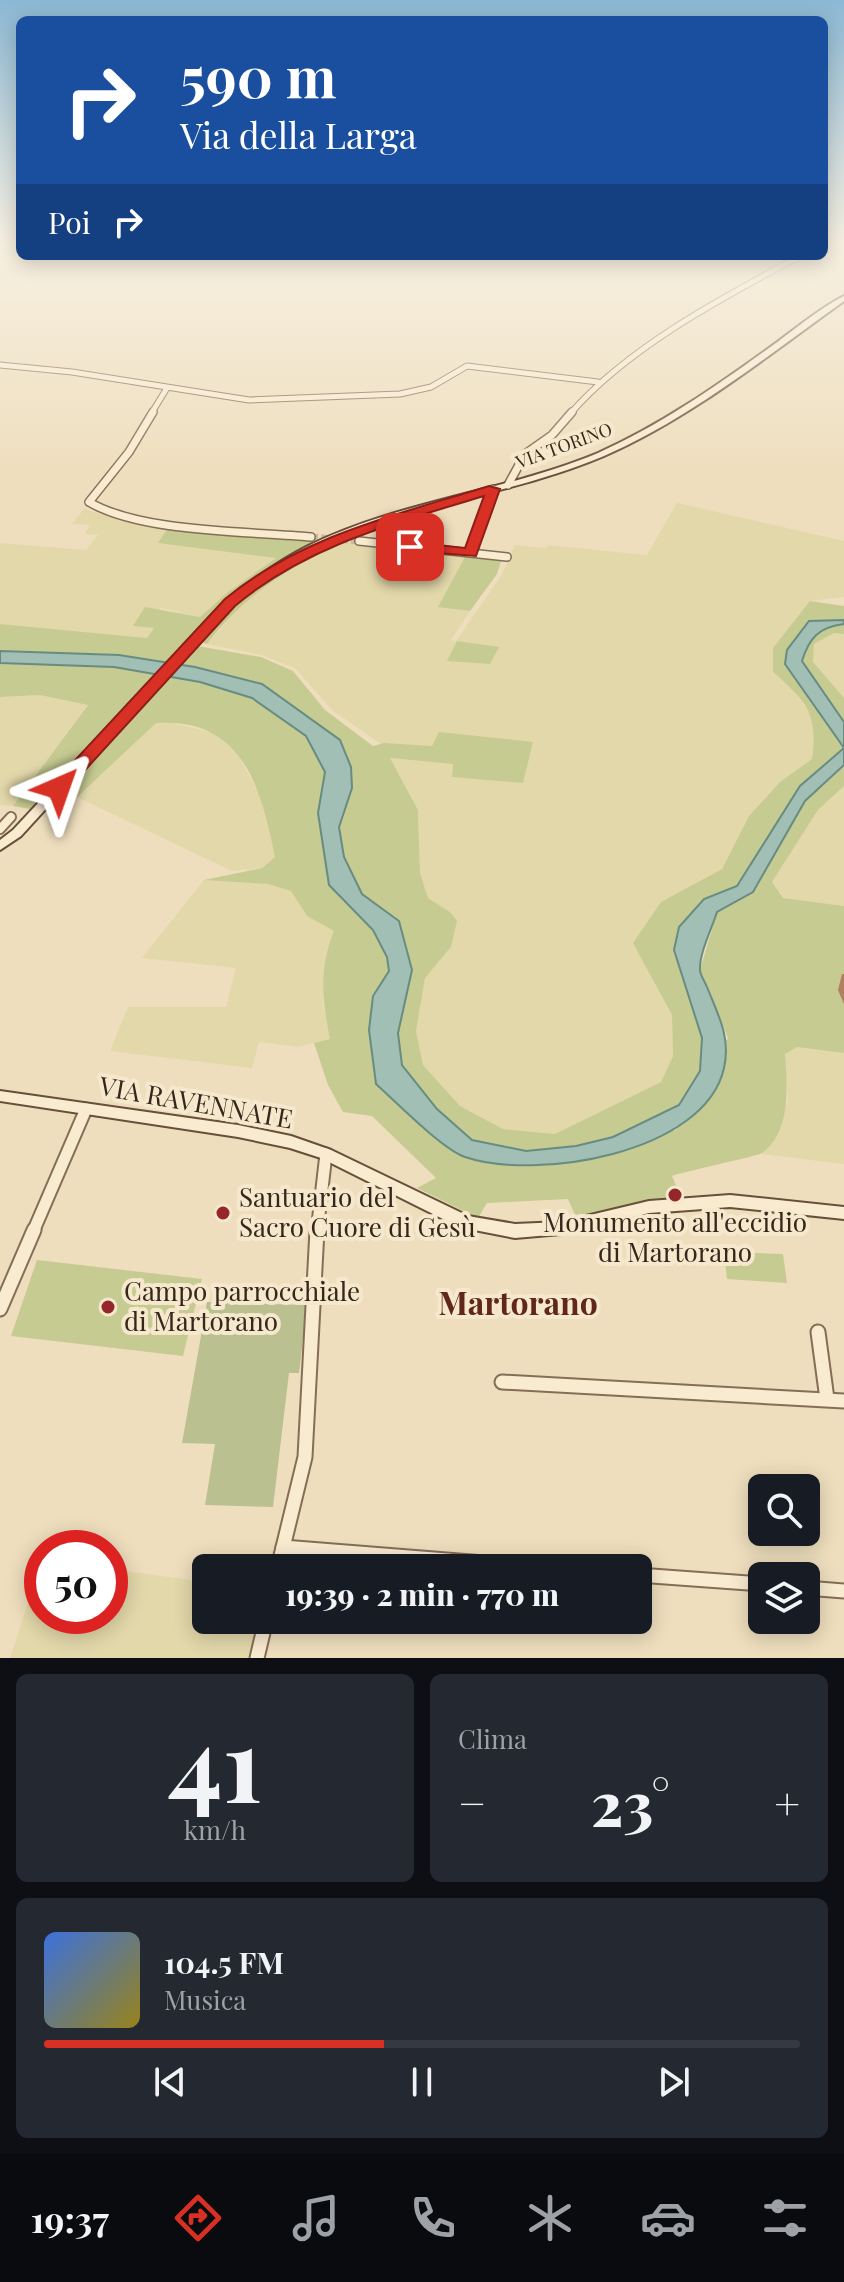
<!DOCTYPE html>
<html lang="it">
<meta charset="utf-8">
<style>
:root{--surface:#171b24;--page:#242831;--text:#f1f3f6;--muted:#9ea1a6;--line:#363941;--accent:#d93025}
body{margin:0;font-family:"Playfair Display",serif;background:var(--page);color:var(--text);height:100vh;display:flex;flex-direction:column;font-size:30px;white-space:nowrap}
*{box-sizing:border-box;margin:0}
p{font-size:26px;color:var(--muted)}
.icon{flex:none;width:44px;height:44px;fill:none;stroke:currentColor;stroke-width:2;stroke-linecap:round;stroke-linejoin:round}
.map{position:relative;height:1658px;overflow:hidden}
.details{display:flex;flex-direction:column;gap:16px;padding:16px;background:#0d0f14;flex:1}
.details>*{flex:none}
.guide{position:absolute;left:16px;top:16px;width:812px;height:244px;border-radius:12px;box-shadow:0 4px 20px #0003;background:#1a4fa0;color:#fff;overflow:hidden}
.tools{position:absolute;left:748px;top:1474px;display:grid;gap:16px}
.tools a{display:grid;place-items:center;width:72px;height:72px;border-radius:12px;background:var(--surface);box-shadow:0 4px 20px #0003;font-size:40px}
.speed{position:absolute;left:24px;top:1530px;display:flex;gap:16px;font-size:40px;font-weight:700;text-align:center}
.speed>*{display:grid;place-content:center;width:104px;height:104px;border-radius:50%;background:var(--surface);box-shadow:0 4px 20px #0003;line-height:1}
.speed .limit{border:12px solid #d22;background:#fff;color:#111}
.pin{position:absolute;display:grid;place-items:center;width:68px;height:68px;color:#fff;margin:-34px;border-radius:16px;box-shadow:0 4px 12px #0006}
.me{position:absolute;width:88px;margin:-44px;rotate:43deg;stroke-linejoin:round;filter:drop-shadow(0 0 6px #0008)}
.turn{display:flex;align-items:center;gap:28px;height:168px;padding:0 32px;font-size:36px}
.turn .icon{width:104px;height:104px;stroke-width:2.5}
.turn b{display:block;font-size:56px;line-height:68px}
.then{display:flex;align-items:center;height:76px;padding:0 32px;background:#0003;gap:16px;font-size:30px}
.big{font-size:60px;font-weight:800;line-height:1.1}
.details .tile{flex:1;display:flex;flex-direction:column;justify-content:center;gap:12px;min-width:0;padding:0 28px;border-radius:12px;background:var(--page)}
.details .dial{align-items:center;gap:0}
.dial b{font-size:104px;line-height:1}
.song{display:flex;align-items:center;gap:24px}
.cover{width:96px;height:96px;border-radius:12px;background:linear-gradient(135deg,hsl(220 70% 55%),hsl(50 70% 35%))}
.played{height:8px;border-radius:4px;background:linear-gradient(90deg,var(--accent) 45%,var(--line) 45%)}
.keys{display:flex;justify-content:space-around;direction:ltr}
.heat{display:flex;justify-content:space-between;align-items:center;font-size:44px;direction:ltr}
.details .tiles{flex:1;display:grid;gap:16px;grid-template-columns:1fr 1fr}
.tile:last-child{grid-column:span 2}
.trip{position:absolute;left:192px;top:1554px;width:460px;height:80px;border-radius:12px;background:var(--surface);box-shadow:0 4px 20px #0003;font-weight:800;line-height:80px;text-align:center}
.tabs{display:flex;height:128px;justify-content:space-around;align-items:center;background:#090b0e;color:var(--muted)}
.tabs .icon{width:56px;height:56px}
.tabs .on{color:var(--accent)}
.tabs b{font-size:36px;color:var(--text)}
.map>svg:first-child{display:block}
.farmland{fill:#e3d8aa}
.green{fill:#c6cb91}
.cemetery{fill:#bbc091}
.water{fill:#a1bfb5;stroke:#688c82;stroke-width:2}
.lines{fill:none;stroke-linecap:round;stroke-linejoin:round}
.minor-tunnel{stroke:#c9b99d;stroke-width:7;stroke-dasharray:7 3;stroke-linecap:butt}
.minor-far4-casing{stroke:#856e56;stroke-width:7}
.minor-far3-casing{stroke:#856e56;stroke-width:10}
.minor-far2-casing{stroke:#856e56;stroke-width:12}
.minor-far1-casing{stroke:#856e56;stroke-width:15}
.minor-casing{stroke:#856e56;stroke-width:17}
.secondary-casing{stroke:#674f3a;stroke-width:4}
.minor-far4{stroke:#f9ebd0;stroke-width:5}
.minor-far3{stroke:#f9ebd0;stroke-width:7}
.minor-far2{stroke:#f9ebd0;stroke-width:8}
.minor-far1{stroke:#f9ebd0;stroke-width:11}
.minor{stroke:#f9ebd0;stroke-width:13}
.secondary{fill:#f9ebd0;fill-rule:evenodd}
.wall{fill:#af8062}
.route{fill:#d93025;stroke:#8d1f18;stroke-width:2}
.poi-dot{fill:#95262a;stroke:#f5e8cc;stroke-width:3}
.labels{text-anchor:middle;stroke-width:8;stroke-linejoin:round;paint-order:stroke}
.far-street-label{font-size:18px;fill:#35271b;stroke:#f5e8cc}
.near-street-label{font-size:26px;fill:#35271b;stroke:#f5e8cc}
.near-poi-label{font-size:26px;fill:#35271b;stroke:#f5e8cc;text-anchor:start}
.near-quarter-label{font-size:32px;font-weight:bold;fill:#61271a;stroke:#f5e8cc}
</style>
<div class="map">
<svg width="844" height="1658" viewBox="0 0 844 1658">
<rect width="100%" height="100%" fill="#eedebd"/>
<!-- farmland -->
<g class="farmland">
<path d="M677 503 844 541V597L810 601 773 672 795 691 815 721 812 759 780 782 749 816 722 869 661 902 634 943 672 1015 673 1056 661 1082 555 1134 503 1129 460 1106 423 1065 416 1031 425 978 451 947 450 912 428 898 420 873 418 810 390 758 454 764 452 777 523 783 433 746 381 744 332 710 295 668 261 655 207 644 252 593 290 567 345 542 466 555 439 606 470 611 451 640 456 641 501 576 515 545 546 548 548 545 647 555Z"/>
<path d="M84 509 124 521 170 525 159 543 277 557 228 592 200 617 161 608 133 626 154 628 147 638 0 624V543L86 550 98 535 85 534 90 525 72 524Z"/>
<path d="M834 633 844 634V698L812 663 814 644Z"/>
<path d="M40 695 88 704 13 806 0 805V697Z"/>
<path d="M169 722 210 732 232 744 263 800 275 857 262 868 232 871 77 797 155 723Z"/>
<path d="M844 786V906L783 898 772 882 818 810Z"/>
<path d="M204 880 268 884 291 891 307 916 335 931 323 1003 330 1039 298 1047 259 1042 252 1068 110 1051 128 1007H226L236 968 142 958Z"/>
<path d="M797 1047 844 1053V1164L761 1154 778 1133 788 1100 784 1054Z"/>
<path d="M42 1559V1616H110V1569L206 1582V1620H262L247 1658H10Z"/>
</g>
<!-- green -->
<g class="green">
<path d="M170 525 325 540C268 565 227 597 186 644L261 657 293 671 325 710 373 746 384 743 432 746 439 732 533 742 523 783 452 777 453 764 390 758 418 810 420 873 428 898 450 912 457 921 451 947 425 978 416 1031 423 1065 460 1106 503 1129 555 1134 661 1082 673 1056 672 1015 633 943 661 902 722 869 749 816 780 782 812 759C818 713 807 702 773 672V648L810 601 844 606V620L809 621 785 664 844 748 800 786 737 887 704 899 674 950 702 1038 700 1071 679 1105 613 1137 576 1146 526 1151 472 1140 437 1109 402 1065 398 1033 412 970 399 921 362 894 344 857 339 827 352 788 340 740 262 684 119 655 0 651V624L147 638 154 628 133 626 145 607 200 617 228 592 276 558 158 543Z"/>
<path d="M337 541 345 542C289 567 244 595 207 644L200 642C241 596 281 564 337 541Z"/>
<path d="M466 555 502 558 497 574 470 611 438 607Z"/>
<path d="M844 624V634L834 633 814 644 813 662 844 698V722L802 662C809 638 819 627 844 624Z"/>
<path d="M457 641 499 647 490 664 447 661Z"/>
<path d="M33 662 114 667 200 682 252 698 306 736 325 772 318 813 329 885 373 930 387 957 389 971 374 996 369 1030 376 1084 461 1156 495 1165 676 1130 728 1038 700 970 717 912 753 892 805 801 844 765V786L818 810 772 882 783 898 844 906V1053L797 1047 785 1054C787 1085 792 1131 762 1153 758 1156 686 1171 672 1176L681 1197 576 1217 568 1199 487 1203 478 1218 417 1188 436 1178 372 1116 343 1112 328 1085 314 1043 330 1039C322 1001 319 967 334 931L307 916 291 891 268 884 204 880 262 868 275 857C261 788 243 717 156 723L59 814 13 806 88 705 40 695 0 697V663Z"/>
<path d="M724 1252 783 1254 787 1283 727 1279Z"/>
<path d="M37 1260 202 1279 183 1356 11 1336Z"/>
</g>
<!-- cemetery -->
<path class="cemetery" d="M207 1302 307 1305 299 1373H289L273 1507 205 1505 215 1444 182 1443Z"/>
<!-- water -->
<path class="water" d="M844 620V624C819 627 809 638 802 661L844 722V765L805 801 753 892 717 912C712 928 699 954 700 970 700 975 705 982 707 987 718 1015 731 1037 724 1068 705 1154 535 1181 465 1157 442 1149 396 1102 376 1084L369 1030 373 996 389 971 387 957 373 930 329 885 318 813 325 772 306 736 252 698 200 682 114 667 0 663V651L119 655 195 667 262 684 340 740 351 767 352 788 339 827 344 857 362 894 399 921 412 970 398 1033 402 1065 437 1109 472 1140 526 1151 576 1146 613 1137 679 1105 700 1071 702 1038 674 950 679 927 704 899 737 886 800 786 844 748 785 664 787 650 809 621Z"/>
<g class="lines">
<!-- minor-tunnel -->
<path class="minor-tunnel" d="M311 537 359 541"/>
<defs>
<g id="minor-far4">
<path d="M0 365 72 372 249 400 400 394 431 387 467 366 598 382"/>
<path d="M151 414 167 388"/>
<path d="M570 414C628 347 722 298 800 256"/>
</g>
<g id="minor-far3">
<path d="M153 412 129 452 89 502C142 533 248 531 311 537"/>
<path d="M508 485 525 454 552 435 572 412"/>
<path d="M359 541 507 557"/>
<path d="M471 553 493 489"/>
</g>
<path id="minor-far2" d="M0 829 11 817"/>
<g id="minor-far1">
<path d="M33 1232 86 1109"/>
<path d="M317 1232 326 1154"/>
</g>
<g id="minor">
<path d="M0 1309 34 1230"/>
<path d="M818 1332 827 1399"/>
<path d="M502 1382 844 1401"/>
<path d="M283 1547 549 1568"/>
<path d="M278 1568 305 1457 317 1230"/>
<path d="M638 1575 762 1584"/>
<path d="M806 1588 844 1591"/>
<path d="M257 1658 266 1620"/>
</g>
<g id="secondary">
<path d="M844 296V301C767 356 691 418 604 456 510 496 405 504 314 550 285 565 259 584 233 604L21 836 0 850V840L13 830 227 600C253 580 278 561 308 546 399 501 504 492 598 453 659 426 715 387 769 348 793 331 818 309 844 296Z"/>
<path d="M0 1091 238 1125 291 1136 331 1150 468 1216 515 1224 561 1222 649 1201 730 1195 844 1207V1219L730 1207 649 1213 561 1234 515 1238 459 1227 321 1158 290 1148 238 1137 0 1101Z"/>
</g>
</defs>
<!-- minor-far4 casing -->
<use href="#minor-far4" class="minor-far4-casing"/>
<!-- minor-far3 casing -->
<use href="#minor-far3" class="minor-far3-casing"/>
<!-- minor-far2 casing -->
<use href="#minor-far2" class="minor-far2-casing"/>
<!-- minor-far1 casing -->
<use href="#minor-far1" class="minor-far1-casing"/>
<!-- minor casing -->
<use href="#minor" class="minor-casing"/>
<!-- secondary casing -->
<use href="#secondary" class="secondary-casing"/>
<!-- minor-far4 -->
<use href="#minor-far4" class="minor-far4"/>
<!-- minor-far3 -->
<use href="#minor-far3" class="minor-far3"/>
<!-- minor-far2 -->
<use href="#minor-far2" class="minor-far2"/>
<!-- minor-far1 -->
<use href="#minor-far1" class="minor-far1"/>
<!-- minor -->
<use href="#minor" class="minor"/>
<!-- secondary -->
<use href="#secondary" class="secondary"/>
</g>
<!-- wall -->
<path class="wall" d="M842 974H844V1004L838 990Z"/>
<!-- sky -->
<linearGradient id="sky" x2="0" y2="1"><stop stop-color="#8bb8d4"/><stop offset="0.51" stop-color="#f7f0e1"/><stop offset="1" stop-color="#f7f0e1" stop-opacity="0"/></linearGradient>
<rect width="844" height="478" fill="url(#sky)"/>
<!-- route -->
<path class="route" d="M489 486 500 489 476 556 410 551 403 547 410 542 465 548 484 496C396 523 307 545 235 606L65 792H53V784L225 599C301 536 396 515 489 486Z"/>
<!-- markers -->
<g class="poi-dot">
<circle cx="675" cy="1195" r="8"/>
<circle cx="223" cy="1213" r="8"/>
<circle cx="108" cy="1307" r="8"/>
</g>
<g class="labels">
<!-- far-street labels -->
<g class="far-street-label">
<text transform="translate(564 446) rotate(-20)" y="6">VIA TORINO</text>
</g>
<!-- near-street labels -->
<g class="near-street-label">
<text transform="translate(196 1103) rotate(10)" y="9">VIA RAVENNATE</text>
</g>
<!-- near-poi labels -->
<g class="near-poi-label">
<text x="239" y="1207">Santuario del<tspan x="239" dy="30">Sacro Cuore di Gesù</tspan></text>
<text x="675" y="1232" text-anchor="middle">Monumento all'eccidio<tspan x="675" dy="30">di Martorano</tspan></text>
<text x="124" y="1301">Campo parrocchiale<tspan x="124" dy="30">di Martorano</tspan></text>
</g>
<!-- near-quarter labels -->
<g class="near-quarter-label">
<text x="518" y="1315">Martorano</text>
</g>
</g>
</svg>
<div class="tools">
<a><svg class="icon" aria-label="search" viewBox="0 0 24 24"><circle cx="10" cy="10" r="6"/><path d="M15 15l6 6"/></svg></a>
<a><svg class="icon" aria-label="layers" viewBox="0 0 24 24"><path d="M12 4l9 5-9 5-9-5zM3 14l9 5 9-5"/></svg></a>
</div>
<div class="speed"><div class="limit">50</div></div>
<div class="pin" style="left:410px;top:547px;background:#d93025"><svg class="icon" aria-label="arrive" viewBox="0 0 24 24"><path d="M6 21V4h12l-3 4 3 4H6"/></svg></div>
<svg class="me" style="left:59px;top:788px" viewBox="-20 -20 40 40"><path d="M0-17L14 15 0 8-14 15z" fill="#d93025" stroke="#fff" stroke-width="4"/></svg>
<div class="trip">19:39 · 2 min · 770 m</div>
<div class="guide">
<div class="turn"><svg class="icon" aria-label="right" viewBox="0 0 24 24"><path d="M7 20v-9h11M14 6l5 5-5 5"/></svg><div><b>590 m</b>Via della Larga</div></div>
<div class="then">Poi<svg class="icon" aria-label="right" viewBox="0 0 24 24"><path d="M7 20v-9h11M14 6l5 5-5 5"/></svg></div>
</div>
</div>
<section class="details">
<div class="tiles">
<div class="tile dial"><b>41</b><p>km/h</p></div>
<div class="tile"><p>Clima</p>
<div class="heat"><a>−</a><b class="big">23°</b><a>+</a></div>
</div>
<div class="tile">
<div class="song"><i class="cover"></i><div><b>104.5 FM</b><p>Musica</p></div></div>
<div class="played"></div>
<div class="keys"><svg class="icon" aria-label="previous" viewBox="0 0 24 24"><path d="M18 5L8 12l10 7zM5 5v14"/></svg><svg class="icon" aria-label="pause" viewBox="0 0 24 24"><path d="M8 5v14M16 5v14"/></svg><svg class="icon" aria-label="next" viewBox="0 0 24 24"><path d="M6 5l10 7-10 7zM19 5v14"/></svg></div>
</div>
</div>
</section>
<nav class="tabs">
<b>19:37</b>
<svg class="icon on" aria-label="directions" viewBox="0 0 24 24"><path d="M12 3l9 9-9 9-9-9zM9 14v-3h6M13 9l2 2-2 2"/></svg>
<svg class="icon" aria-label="music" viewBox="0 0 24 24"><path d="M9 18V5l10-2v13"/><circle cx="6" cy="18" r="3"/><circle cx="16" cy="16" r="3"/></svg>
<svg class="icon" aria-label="phone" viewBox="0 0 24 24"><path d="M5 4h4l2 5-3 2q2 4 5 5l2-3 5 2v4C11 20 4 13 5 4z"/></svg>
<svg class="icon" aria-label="climate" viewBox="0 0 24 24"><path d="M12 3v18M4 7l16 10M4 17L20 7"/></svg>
<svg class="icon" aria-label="car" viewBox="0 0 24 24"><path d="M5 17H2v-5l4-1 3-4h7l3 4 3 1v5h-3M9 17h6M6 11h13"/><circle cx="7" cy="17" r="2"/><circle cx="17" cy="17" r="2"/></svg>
<svg class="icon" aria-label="filters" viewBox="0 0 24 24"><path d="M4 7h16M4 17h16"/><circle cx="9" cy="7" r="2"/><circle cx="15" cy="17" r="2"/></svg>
</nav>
